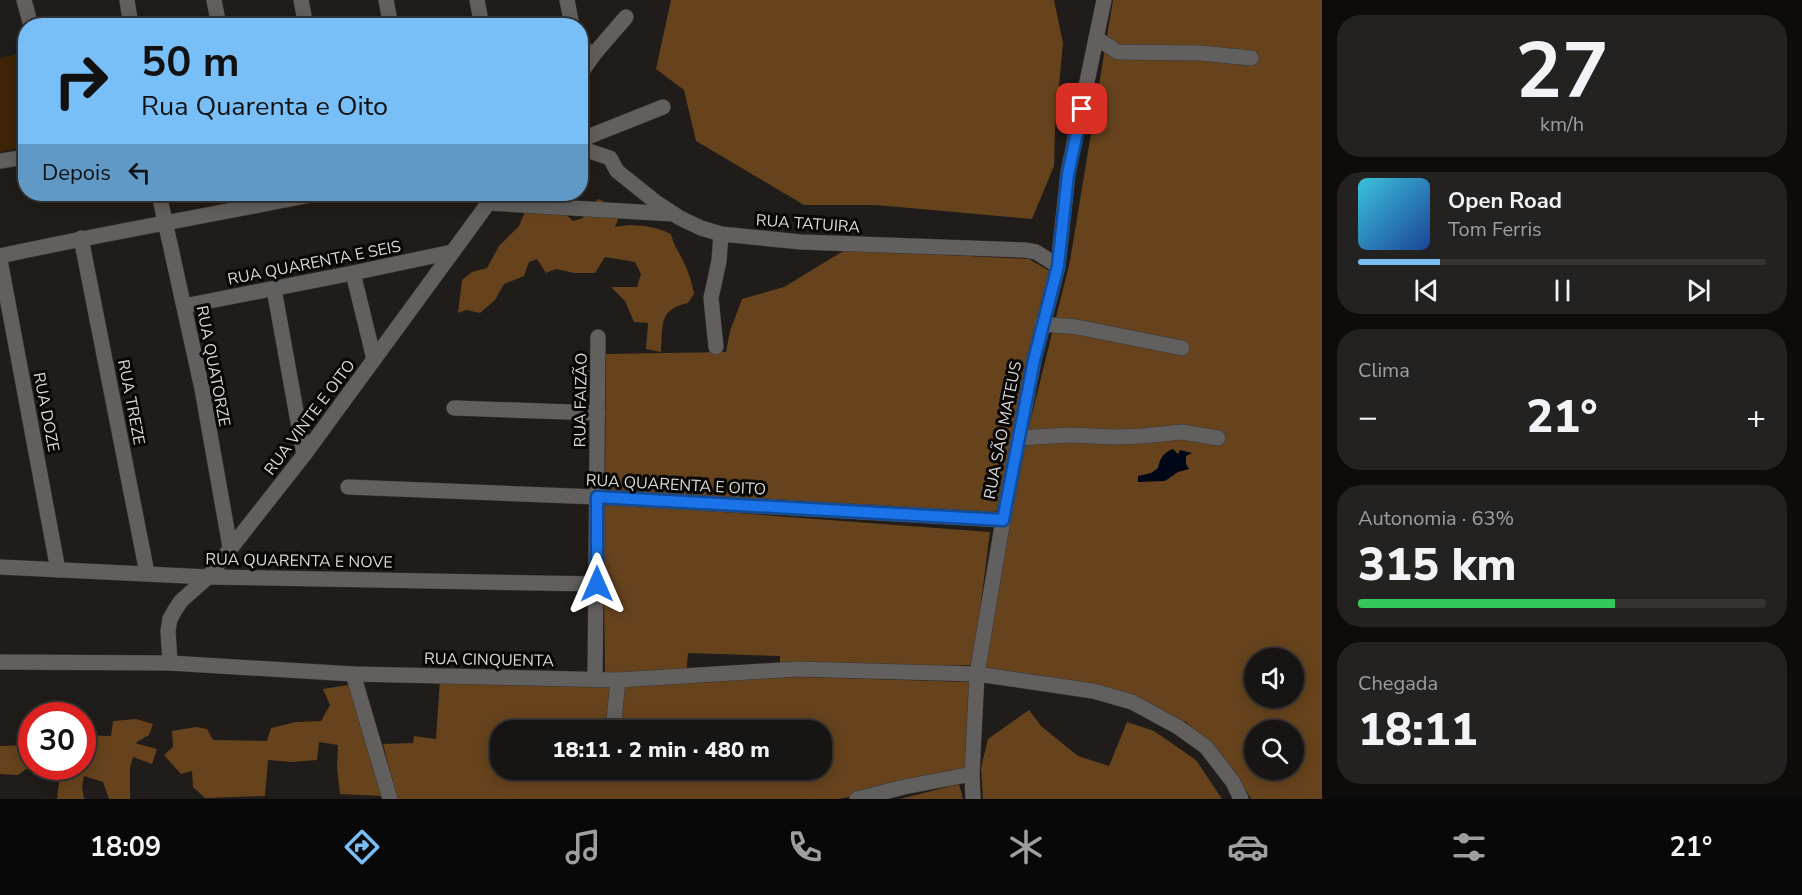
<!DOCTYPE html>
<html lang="pt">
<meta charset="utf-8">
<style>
:root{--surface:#171513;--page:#242221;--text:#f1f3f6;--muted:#9e9fa0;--line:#363433;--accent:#78bff8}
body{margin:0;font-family:"Nunito Sans",sans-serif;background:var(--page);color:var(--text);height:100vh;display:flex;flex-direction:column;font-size:22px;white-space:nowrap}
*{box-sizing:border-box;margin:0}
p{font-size:20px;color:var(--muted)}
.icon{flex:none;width:33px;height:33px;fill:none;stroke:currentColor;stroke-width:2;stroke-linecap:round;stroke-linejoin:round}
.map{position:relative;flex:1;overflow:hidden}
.drawer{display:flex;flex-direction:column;gap:15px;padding:15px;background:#0d0c0a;width:480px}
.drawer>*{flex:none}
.banner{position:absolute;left:18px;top:18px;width:570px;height:183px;border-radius:24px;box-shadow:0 3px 15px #0003,0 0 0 2px var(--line);background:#78bff8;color:#111;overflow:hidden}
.buttons{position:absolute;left:1244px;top:648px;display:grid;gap:12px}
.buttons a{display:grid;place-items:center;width:60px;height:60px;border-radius:50%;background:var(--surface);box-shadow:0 3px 15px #0003,0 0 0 2px var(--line);font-size:30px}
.speed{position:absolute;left:18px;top:702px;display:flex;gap:12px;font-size:30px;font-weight:700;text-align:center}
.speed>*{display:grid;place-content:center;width:78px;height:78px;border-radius:50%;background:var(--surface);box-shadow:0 3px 15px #0003,0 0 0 2px var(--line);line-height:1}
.speed .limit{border:9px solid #d22;background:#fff;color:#111}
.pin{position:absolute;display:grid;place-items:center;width:51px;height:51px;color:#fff;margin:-26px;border-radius:12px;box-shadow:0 3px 9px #0006}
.me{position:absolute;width:66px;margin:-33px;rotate:0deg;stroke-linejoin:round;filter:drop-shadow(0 0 4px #0008)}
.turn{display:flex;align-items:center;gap:21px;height:126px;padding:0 24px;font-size:27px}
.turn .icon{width:78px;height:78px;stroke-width:2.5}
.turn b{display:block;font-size:42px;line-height:51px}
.then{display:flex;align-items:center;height:57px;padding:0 24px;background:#0003;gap:12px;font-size:22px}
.big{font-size:45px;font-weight:800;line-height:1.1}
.drawer .widget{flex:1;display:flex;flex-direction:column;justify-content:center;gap:9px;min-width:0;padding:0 21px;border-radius:24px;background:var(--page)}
.drawer .dial{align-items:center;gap:0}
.dial b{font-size:78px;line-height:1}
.song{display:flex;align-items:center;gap:18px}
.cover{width:72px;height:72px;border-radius:9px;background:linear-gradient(135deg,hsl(190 70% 55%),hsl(220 70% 35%))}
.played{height:6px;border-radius:3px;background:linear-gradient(90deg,var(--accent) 20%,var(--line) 20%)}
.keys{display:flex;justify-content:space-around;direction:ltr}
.heat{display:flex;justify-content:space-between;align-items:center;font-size:33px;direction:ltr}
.charge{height:9px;border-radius:4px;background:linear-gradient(90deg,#34c759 63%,var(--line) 0)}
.trip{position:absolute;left:490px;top:720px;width:342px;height:60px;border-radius:24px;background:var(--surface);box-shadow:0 3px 15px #0003,0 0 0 2px var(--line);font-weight:800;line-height:60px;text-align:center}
.dock{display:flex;height:96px;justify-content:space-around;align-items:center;background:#090808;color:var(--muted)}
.dock .icon{width:42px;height:42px}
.dock .active{color:var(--accent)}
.dock b{font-size:27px;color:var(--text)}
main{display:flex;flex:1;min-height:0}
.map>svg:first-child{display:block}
.green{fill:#3e2406}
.forest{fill:#66431d;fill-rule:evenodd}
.water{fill:#000717}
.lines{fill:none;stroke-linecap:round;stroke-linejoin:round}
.minor-casing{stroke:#393634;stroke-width:16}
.tertiary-casing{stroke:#393634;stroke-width:16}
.minor{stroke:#62605e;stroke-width:15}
.tertiary{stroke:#62605e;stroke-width:15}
.route-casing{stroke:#114b97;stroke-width:15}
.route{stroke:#1a73e8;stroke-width:10}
.labels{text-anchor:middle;stroke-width:6;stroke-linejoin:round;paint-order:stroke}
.street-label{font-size:16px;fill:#dbd9d7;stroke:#080706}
</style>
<main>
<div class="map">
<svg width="1322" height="799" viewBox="0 0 1322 799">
<rect width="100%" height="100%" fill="#1f1c19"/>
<!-- green -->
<path class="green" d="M25 52V147L0 152V58Z"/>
<!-- forest -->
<g class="forest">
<path d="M671 0H1054L1063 43 1055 129 1054 166 1032 219 876 205H804L696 141 684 90 656 69Z"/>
<path d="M1113 0H1322V799H1251L1237 775 1186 722 1080 689 977 674 997 555 1070 261ZM1254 658H1293V698H1254ZM1254 730H1293V770H1254Z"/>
<path d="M598 199 622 209 615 227C634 223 654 226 671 234 674 246 678 250 683 261 689 272 692 283 694 294L688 303C658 309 663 326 661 352L646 349 648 323 634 322 625 301 611 287H637L641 274 635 262 605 257 595 273H574L556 269 546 273 537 259 529 262 524 276 504 284 495 300 480 313 466 310 458 313 462 280 472 272 487 268 499 246 519 226 527 207 559 208 573 221 583 218 589 208Z"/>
<path d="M845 250 1029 259 1051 272 996 512 605 490 606 354 726 352 730 331 742 299 784 287Z"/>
<path d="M603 503 990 532 973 665 780 669V656L688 653 686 675 605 674Z"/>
<path d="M808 677 969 682 970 760 968 772 839 799H397L383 744 413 743 414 736 436 739 440 680ZM501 730H822V770H501Z"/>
<path d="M349 685 361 718 371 761 382 796 340 794 337 768 338 745 319 742 317 760 291 762 268 760 265 796 205 798 193 787 192 771 181 774 164 755 173 747 172 731 196 727 207 729 213 740 267 741 271 728 296 722 321 721 330 705 323 689Z"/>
<path d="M1029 710 1041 726 1078 756 1109 766 1127 722 1154 731 1196 760 1222 799H983L981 768 988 739Z"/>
<path d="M136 719 153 724 149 735 135 743 157 749 152 764 133 757 130 768V799H109L103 782 84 776 82 787 84 799H57L61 767 82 766 83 735 111 736 113 721Z"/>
<path d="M31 745 32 766 38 767H29L18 775 0 774V746Z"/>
<path d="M959 784 963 799H900Z"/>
</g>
<!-- water -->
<path class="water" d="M1173 449 1178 454 1180 450 1192 453 1186 456V464L1189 469 1178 472 1165 481 1138 482V476L1151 473 1158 468C1160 458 1163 453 1173 449Z"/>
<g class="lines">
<defs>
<g id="minor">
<path d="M24 0 31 26"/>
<path d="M127 0 131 26"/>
<path d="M214 0 219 26"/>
<path d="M301 0 306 26"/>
<path d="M386 0 391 26"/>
<path d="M477 0 482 26"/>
<path d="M567 0 572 26"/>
<path d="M1096 38 1118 52 1200 53 1251 58"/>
<path d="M580 74 595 53 626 17"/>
<path d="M580 140 663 107"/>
<path d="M580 148 610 158 617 171 657 203 680 218 701 228 721 234 801 242 1025 250 1036 252 1058 266"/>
<path d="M159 194 202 389 230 547"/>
<path d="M488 203 674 214"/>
<path d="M81 238 147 573"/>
<path d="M0 256C105 233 211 215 316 194"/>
<path d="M0 260 58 570"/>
<path d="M353 273 374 359"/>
<path d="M274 289 304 455"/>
<path d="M184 306 353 273 452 252"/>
<path d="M1042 324 1077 327 1182 348"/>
<path d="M716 347 711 298 719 261 721 234"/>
<path d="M454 408 598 413"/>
<path d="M1019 438 1070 435 1116 437 1142 436 1182 432 1218 438"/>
<path d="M348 487 597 497 1003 520"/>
<path d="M0 567 208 577 597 584"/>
<path d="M0 662 170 663 353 674 618 680 797 669 977 674 1093 691 1132 702 1178 727 1206 747 1233 782 1241 799"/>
<path d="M170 663 168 631 170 619 175 610 181 601 208 577 304 455 495 194"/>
<path d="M353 674 390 799"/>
<path d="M595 680 598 337"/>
<path d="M613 730 618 680"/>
<path d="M857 799 904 787 972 774"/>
<path d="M973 799 972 774 977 674 1003 520 1034 360 1058 266 1068 173 1104 0"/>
</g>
<g id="tertiary">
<path d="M580 49 595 53"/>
<path d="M0 161 26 157"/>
</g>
</defs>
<!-- minor casing -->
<use href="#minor" class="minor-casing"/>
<!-- tertiary casing -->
<use href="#tertiary" class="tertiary-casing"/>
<!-- minor -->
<use href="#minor" class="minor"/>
<!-- tertiary -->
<use href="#tertiary" class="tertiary"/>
</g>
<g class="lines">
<defs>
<path id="route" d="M597 584V497L1003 520 1034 360 1058 266 1068 174 1082 109"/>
</defs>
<!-- route casing -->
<use href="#route" class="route-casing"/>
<!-- route -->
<use href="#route" class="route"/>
</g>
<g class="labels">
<!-- street labels -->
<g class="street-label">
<text transform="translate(808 223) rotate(4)" y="6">RUA TATUIRA</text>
<text transform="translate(314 262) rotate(-11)" y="6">RUA QUARENTA E SEIS</text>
<text transform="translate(214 366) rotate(79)" y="6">RUA QUATORZE</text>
<text transform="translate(580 400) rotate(-89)" y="6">RUA FAIZÃO</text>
<text transform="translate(132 402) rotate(79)" y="6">RUA TREZE</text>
<text transform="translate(47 412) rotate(79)" y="6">RUA DOZE</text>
<text transform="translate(309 417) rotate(-53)" y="6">RUA VINTE E OITO</text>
<text transform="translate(1002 430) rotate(-79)" y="6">RUA SÃO MATEUS</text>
<text transform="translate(676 484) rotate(3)" y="6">RUA QUARENTA E OITO</text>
<text transform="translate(299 560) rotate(1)" y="6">RUA QUARENTA E NOVE</text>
<text transform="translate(489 659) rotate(1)" y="6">RUA CINQUENTA</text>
</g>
</g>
</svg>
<div class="buttons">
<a><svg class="icon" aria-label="sound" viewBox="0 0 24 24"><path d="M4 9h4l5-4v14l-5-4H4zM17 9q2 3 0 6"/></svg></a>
<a><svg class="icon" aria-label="search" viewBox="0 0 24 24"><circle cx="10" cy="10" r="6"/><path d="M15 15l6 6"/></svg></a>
</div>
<div class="speed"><div class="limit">30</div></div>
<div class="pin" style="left:1082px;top:109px;background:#d93025"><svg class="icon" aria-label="arrive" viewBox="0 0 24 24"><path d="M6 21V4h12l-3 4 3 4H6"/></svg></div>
<svg class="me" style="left:597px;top:584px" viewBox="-20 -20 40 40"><path d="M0-17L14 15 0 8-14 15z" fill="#1a73e8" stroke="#fff" stroke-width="4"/></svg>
<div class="trip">18:11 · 2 min · 480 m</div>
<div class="banner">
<div class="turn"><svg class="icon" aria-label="right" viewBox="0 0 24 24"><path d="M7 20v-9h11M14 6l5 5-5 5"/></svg><div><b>50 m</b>Rua Quarenta e Oito</div></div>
<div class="then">Depois<svg class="icon" aria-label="left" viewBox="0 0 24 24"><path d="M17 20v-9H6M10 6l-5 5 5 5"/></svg></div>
</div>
</div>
<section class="drawer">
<div class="widget dial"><b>27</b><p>km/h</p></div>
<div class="widget">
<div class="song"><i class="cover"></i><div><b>Open Road</b><p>Tom Ferris</p></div></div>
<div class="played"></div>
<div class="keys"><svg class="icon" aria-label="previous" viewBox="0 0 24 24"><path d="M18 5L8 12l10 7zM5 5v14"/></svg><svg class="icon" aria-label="pause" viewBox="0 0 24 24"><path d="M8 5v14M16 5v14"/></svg><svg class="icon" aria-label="next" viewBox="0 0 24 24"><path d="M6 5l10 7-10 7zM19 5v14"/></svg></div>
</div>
<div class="widget"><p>Clima</p>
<div class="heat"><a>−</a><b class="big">21°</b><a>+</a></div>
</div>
<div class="widget"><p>Autonomia · 63%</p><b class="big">315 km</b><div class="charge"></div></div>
<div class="widget"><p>Chegada</p><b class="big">18:11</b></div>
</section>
</main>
<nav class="dock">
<b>18:09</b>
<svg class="icon active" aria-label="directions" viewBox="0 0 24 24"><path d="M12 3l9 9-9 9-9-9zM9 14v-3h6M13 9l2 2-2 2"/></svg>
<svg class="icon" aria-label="music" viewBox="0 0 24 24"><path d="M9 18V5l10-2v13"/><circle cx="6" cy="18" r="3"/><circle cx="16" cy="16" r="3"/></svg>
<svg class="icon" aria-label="phone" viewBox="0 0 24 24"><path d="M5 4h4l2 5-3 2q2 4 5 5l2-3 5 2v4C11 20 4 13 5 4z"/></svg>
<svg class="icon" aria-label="climate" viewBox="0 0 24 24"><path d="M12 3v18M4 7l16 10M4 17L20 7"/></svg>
<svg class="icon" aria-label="car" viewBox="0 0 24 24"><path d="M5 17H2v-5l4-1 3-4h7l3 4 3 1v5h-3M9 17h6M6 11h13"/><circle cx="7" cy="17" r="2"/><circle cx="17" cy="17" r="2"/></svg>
<svg class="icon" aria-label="filters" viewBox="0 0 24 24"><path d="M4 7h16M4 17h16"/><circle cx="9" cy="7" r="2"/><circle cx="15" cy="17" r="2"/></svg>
<b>21°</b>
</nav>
